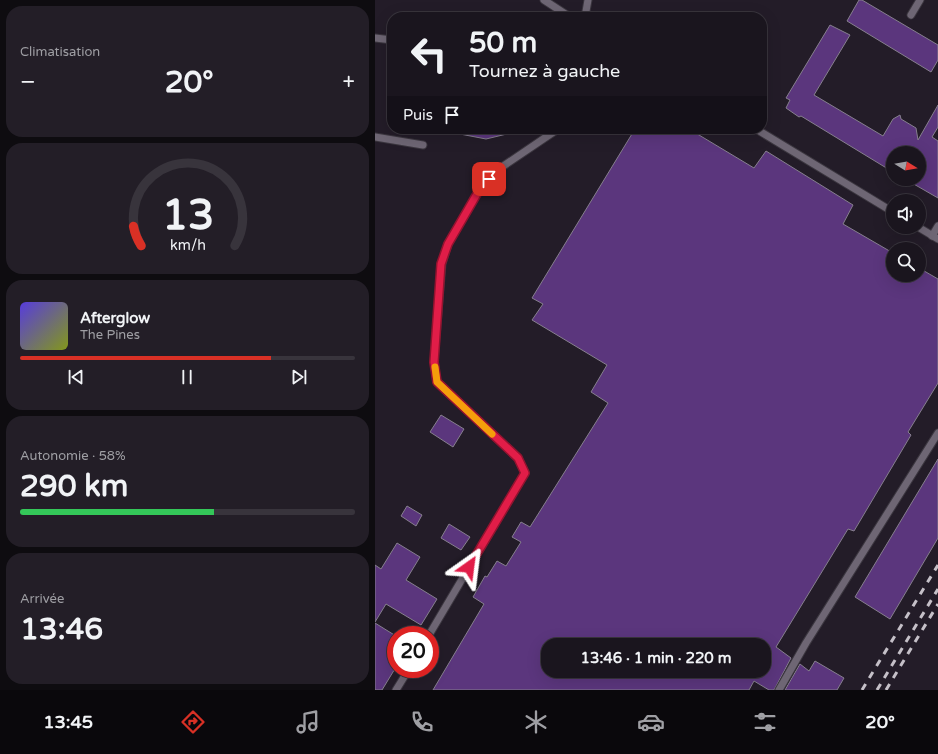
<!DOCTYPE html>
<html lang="fr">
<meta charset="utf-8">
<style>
:root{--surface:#1a151e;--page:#231e27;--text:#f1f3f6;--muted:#9f9fa4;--line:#38343c;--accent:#d93025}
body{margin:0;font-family:"Varela Round",sans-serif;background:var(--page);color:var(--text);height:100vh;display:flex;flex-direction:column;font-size:15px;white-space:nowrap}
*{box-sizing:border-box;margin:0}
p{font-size:13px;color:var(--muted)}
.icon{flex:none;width:22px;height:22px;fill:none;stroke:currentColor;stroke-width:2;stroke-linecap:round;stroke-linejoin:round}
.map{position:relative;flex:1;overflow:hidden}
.details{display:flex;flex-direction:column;gap:6px;padding:6px;background:#0e0c10;width:375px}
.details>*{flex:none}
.guide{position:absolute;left:12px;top:12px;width:380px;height:122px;border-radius:16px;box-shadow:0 4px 16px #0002,0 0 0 1px var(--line);background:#1a151e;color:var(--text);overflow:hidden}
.needle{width:26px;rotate:101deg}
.fabs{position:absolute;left:511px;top:146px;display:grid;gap:8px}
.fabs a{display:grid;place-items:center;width:40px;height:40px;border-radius:50%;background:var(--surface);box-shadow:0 4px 16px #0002,0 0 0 1px var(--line);font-size:20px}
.speed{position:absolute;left:12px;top:626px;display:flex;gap:8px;font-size:20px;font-weight:700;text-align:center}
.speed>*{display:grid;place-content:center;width:52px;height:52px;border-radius:50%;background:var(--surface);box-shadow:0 4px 16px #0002,0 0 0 1px var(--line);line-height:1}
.speed .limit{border:6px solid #d22;background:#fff;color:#111}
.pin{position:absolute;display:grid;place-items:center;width:34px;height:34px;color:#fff;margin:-17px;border-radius:8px;box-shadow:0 2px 6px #0006}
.me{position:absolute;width:44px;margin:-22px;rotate:31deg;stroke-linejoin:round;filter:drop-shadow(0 0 3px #0008)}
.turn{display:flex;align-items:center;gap:14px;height:84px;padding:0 16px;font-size:18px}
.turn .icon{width:52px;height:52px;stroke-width:2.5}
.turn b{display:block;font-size:28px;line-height:34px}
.then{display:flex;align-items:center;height:38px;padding:0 16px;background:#0003;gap:8px;font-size:15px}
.big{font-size:30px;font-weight:700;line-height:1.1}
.details .tile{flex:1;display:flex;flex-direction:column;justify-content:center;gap:6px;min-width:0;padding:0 14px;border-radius:16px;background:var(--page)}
.details .dial{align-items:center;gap:0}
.dial svg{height:104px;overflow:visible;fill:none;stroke:var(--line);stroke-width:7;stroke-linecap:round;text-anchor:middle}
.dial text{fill:var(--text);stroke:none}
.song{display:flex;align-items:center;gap:12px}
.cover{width:48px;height:48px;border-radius:6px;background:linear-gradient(135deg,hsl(250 70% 55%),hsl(70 70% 35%))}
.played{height:4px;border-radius:2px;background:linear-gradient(90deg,var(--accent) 75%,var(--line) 75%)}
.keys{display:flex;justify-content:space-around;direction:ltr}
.heat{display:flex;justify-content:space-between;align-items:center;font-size:22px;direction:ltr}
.charge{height:6px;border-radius:3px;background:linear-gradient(90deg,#34c759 58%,var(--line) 0)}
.trip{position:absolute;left:166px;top:638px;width:230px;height:40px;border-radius:16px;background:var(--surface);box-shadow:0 4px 16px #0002,0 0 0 1px var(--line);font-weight:700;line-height:40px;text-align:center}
.dock{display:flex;height:64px;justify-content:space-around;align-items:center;background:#0a080c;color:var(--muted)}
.dock .icon{width:28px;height:28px}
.dock .active{color:var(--accent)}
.dock b{font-size:18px;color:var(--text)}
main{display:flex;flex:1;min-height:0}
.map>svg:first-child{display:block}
.building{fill:#5b367d;stroke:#867f8e;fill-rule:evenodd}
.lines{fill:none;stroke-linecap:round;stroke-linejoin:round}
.lane-casing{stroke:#3b363f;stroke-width:9}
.lane{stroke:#6e6674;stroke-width:7}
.rail{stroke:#c5c0c8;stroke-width:3;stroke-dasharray:7 7;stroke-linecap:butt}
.route-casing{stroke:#92132f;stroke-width:10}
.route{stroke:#e11d48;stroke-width:7}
.slow{stroke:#f59e0b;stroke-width:7}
</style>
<main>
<section class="details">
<div class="tile"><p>Climatisation</p>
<div class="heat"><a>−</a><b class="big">20°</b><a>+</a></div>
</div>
<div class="tile dial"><svg viewBox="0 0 100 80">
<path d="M14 69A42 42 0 1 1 86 69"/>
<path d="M14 69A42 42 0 0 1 8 54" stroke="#d93025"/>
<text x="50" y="56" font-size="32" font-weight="700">13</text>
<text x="50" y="72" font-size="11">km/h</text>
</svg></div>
<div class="tile">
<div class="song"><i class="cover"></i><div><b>Afterglow</b><p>The Pines</p></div></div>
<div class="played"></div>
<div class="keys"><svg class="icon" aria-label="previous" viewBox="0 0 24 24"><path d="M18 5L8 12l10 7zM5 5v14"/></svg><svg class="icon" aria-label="pause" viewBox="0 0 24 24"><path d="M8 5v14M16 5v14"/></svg><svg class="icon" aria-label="next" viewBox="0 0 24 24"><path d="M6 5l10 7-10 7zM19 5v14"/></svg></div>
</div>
<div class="tile"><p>Autonomie · 58%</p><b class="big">290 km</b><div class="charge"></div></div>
<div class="tile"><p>Arrivée</p><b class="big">13:46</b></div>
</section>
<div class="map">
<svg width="563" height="690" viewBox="0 0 563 690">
<rect width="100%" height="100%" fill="#231c28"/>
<!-- building -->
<g class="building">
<path d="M484 0H487L563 45V60L556 72 472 21Z"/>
<path d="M455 25 475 35 439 95 508 136 518 119 525 115 526 119 541 128 543 140 563 105V127L557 137 563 141V198L530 179H544V153H518V172L426 116 424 117 411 108 415 100 411 98Z"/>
<path d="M86 129H136V133L111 139 85 134Z"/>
<path d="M260 129H314L379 168 391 151 478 205 468 224 518 253V275H544V268L563 279V383L533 432 536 435 479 531 473 529 401 647 416 658 399 690H394L379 681 374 690H58L109 604 98 597 110 576 112 577 122 561 131 566 146 542 137 537 146 522 155 527 233 403 216 392 232 365 157 320 168 304 157 298ZM173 645H389V671H173Z"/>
<path d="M66 415 89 429 78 447 55 432Z"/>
<path d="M563 459V538L515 619 480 597Z"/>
<path d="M32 506 47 515 41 526 26 516Z"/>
<path d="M74 524 95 537 86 550 66 538Z"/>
<path d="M22 543 45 557 31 580 62 599 46 625 11 604 0 622V565L6 569Z"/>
<path d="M0 623 21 636V667L7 690H0Z"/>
<path d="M440 661 469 678 462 690H410L425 664 434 671Z"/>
</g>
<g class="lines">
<defs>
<g id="lane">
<path d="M169 0 195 17"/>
<path d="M536 15 545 0"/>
<path d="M210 17 213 0"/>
<path d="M0 38 17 40"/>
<path d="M381 129 518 212"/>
<path d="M0 137 48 145"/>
<path d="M543 227 563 239"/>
<path d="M557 236 563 226"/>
<path d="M54 635 150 473 143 458 62 382 59 362 67 264 73 244 106 187 121 171 183 129"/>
<path d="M21 690 34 669"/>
<path d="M404 690 431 643 563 433"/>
</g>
</defs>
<!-- lane casing -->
<use href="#lane" class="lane-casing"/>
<!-- lane -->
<use href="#lane" class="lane"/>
<!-- rail -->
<g class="rail">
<path d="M487 690 563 565"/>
<path d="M502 690 563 589"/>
<path d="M511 690 563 604"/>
</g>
</g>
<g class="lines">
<defs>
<path id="route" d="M94 567 150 473 143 458 62 382 59 362 66 264 73 244 106 187 114 179"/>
</defs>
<!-- route casing -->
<use href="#route" class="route-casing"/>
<!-- route -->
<use href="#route" class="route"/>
<!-- slow -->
<path class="slow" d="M60 367 62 382 117 434"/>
</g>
</svg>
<div class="fabs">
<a><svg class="needle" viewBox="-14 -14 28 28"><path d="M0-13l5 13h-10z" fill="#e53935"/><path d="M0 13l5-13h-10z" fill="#9f9fa4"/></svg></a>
<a><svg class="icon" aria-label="sound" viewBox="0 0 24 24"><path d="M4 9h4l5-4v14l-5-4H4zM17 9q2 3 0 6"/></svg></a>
<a><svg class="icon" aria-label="search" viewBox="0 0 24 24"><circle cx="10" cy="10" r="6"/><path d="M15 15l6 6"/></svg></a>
</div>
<div class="speed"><div class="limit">20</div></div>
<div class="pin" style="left:114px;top:179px;background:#d93025"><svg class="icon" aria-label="arrive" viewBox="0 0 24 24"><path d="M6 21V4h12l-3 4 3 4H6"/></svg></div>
<svg class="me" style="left:94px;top:567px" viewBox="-20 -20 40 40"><path d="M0-17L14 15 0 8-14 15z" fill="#e11d48" stroke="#fff" stroke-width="4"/></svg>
<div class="trip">13:46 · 1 min · 220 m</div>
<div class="guide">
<div class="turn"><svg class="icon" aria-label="left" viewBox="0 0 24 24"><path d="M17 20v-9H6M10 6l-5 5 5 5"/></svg><div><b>50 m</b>Tournez à gauche</div></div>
<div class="then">Puis<svg class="icon" aria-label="arrive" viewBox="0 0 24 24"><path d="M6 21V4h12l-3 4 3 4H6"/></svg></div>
</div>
</div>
</main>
<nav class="dock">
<b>13:45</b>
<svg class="icon active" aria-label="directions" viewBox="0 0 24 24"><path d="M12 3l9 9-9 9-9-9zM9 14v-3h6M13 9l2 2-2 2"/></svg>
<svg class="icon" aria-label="music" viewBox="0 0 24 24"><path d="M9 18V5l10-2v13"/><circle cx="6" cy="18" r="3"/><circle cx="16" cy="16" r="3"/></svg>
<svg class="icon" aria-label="phone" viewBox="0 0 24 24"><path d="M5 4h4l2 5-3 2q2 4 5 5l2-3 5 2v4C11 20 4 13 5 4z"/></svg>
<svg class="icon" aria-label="climate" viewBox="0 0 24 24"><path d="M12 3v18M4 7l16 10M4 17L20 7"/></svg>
<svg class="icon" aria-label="car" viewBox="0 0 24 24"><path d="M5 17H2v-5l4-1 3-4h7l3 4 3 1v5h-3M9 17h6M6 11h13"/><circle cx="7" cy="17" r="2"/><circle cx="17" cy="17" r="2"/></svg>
<svg class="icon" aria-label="filters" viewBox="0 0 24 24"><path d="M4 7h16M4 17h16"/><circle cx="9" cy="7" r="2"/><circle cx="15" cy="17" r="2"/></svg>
<b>20°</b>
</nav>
